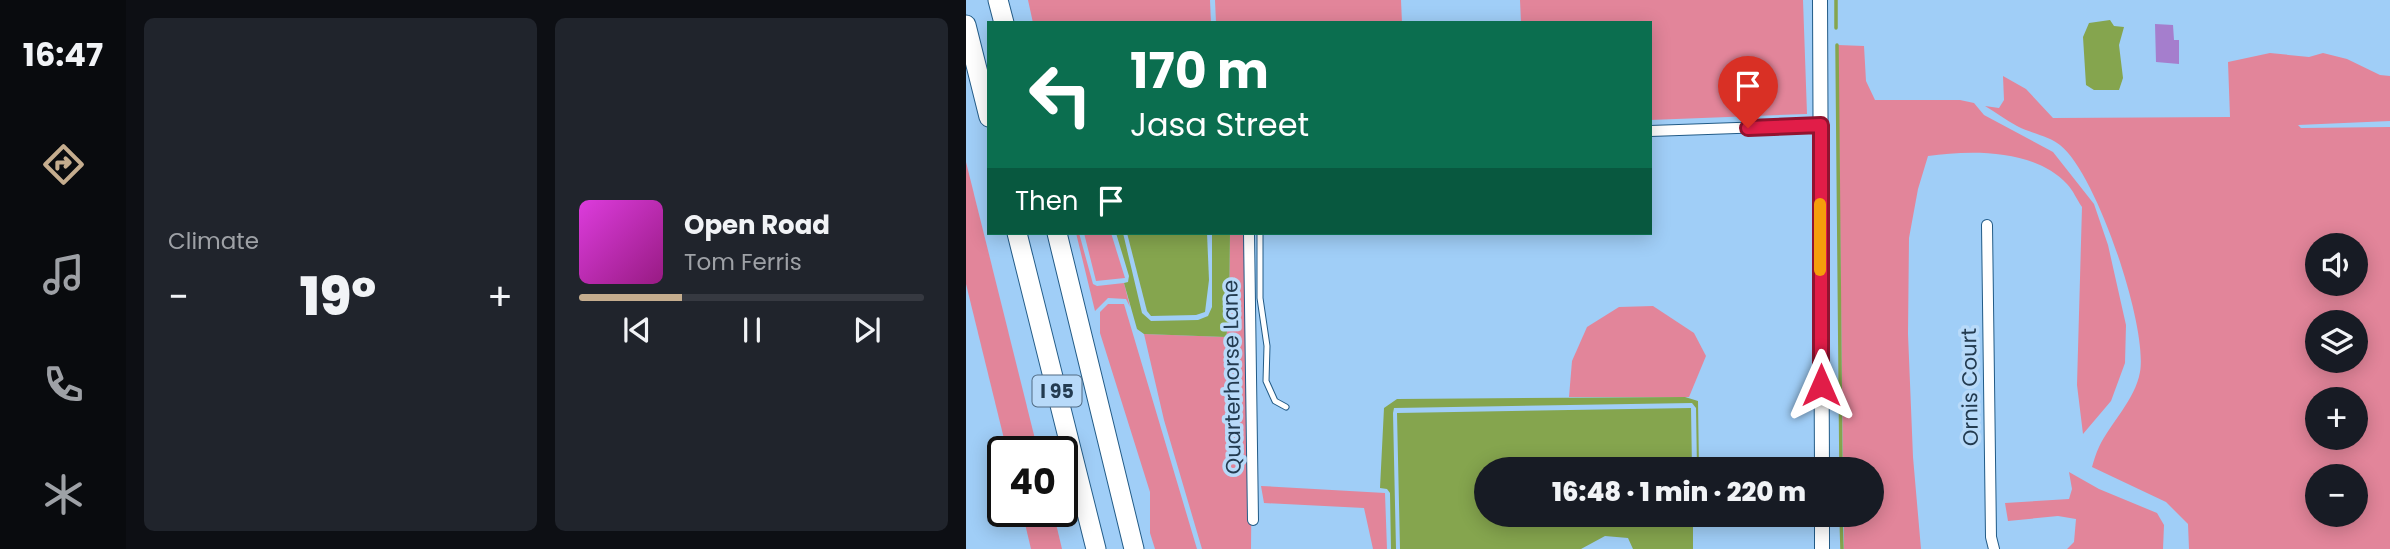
<!DOCTYPE html>
<meta charset="utf-8">
<style>
:root{--surface:#171b24;--page:#20242c;--text:#f1f3f6;--muted:#9ea1a6;--line:#363941;--accent:#c5ad8e}
body{margin:0;font-family:Poppins,sans-serif;background:var(--page);color:var(--text);height:100vh;display:flex;flex-direction:column;font-size:26px;white-space:nowrap}
*{box-sizing:border-box;margin:0}
p{font-size:23px;color:var(--muted)}
.icon{flex:none;width:38px;height:38px;fill:none;stroke:currentColor;stroke-width:2;stroke-linecap:round;stroke-linejoin:round}
.map{position:relative;flex:1;overflow:hidden}
.details{display:flex;flex-direction:column;gap:18px;padding:18px;background:#0d0f14;width:840px}
.details>*{flex:none}
.banner{position:absolute;left:21px;top:21px;width:665px;height:214px;border-radius:0px;box-shadow:0 4px 18px #0003;background:#0b6e4f;color:#fff;overflow:hidden}
.tools{position:absolute;left:1339px;top:233px;display:grid;gap:14px}
.tools a{display:grid;place-items:center;width:63px;height:63px;border-radius:50%;background:var(--surface);box-shadow:0 4px 18px #0003;font-size:35px}
.speed{position:absolute;left:21px;top:436px;display:flex;gap:14px;font-size:35px;font-weight:700;text-align:center}
.speed>*{display:grid;place-content:center;width:91px;height:91px;border-radius:50%;background:var(--surface);box-shadow:0 4px 18px #0003;line-height:1}
.speed .limit{border:4px solid #111;border-radius:10px;background:#fff;color:#111}
.pin{position:absolute;display:grid;place-items:center;width:60px;height:60px;color:#fff;margin:-72px -30px;border-radius:50% 50% 50% 0;rotate:-45deg;box-shadow:0 0 7px #0007}
.pin .icon{rotate:45deg}
.me{position:absolute;width:77px;margin:-38px;rotate:0deg;stroke-linejoin:round;filter:drop-shadow(0 0 5px #0008)}
.turn{display:flex;align-items:center;gap:24px;height:147px;padding:0 28px;font-size:32px}
.turn .icon{width:91px;height:91px;stroke-width:2.5}
.turn b{display:block;font-size:49px;line-height:60px}
.then{display:flex;align-items:center;height:66px;padding:0 28px;background:#0003;gap:14px;font-size:26px}
.big{font-size:52px;font-weight:800;line-height:1.1}
.details .card{flex:1;display:flex;flex-direction:column;justify-content:center;gap:10px;min-width:0;padding:0 24px;border-radius:10px;background:var(--page)}
.song{display:flex;align-items:center;gap:21px}
.cover{width:84px;height:84px;border-radius:10px;background:linear-gradient(135deg,hsl(300 70% 55%),hsl(310 70% 35%))}
.played{height:7px;border-radius:4px;background:linear-gradient(90deg,var(--accent) 30%,var(--line) 30%)}
.keys{display:flex;justify-content:space-around;direction:ltr}
.heat{display:flex;justify-content:space-between;align-items:center;font-size:38px;direction:ltr}
.details .tiles{flex:1;display:grid;gap:18px;grid-template-columns:repeat(2,1fr)}
.trip{position:absolute;left:508px;top:457px;width:410px;height:70px;border-radius:35px;background:var(--surface);box-shadow:0 4px 18px #0003;font-weight:800;line-height:70px;text-align:center}
main{display:flex;flex:1;min-height:0}
.tab-bar{display:flex;flex-direction:column;width:126px;justify-content:space-around;align-items:center;background:#090b0e;color:var(--muted)}
.tab-bar .icon{width:49px;height:49px}
.tab-bar .current{color:var(--accent)}
.tab-bar b{font-size:32px;color:var(--text)}
.map>svg:first-child{display:block}
.green{fill:#e2859a;fill-rule:evenodd}
.water{fill:#85a54e}
.lines{fill:none;stroke-linecap:round;stroke-linejoin:round}
.stream{stroke:#85a54e;stroke-width:3.5}
.building{fill:#a57ecd}
.lane-casing{stroke:#225b87;stroke-width:7}
.street-casing{stroke:#225b87;stroke-width:12}
.secondary-casing{stroke:#225b87;stroke-width:16}
.highway-casing{stroke:#225b87;stroke-width:21}
.lane{stroke:#fff;stroke-width:5}
.street{stroke:#fff;stroke-width:10}
.secondary{stroke:#fff;stroke-width:14}
.highway{stroke:#fff;stroke-width:19}
.route-casing{stroke:#92132f;stroke-width:18}
.route{stroke:#e11d48;stroke-width:12}
.slow{stroke:#f59e0b;stroke-width:12}
.labels{text-anchor:middle;stroke-width:7;stroke-linejoin:round;paint-order:stroke}
.shield{fill:#b8daf9;stroke:#506b83;stroke-width:2}
.shield-label{font-size:19px;font-weight:bold;fill:#233b50}
.street-label{font-size:21px;fill:#233b50;stroke:#b8daf9}
</style>
<main>
<nav class="tab-bar">
<b>16:47</b>
<svg class="icon current" aria-label="directions" viewBox="0 0 24 24"><path d="M12 3l9 9-9 9-9-9zM9 14v-3h6M13 9l2 2-2 2"/></svg>
<svg class="icon" aria-label="music" viewBox="0 0 24 24"><path d="M9 18V5l10-2v13"/><circle cx="6" cy="18" r="3"/><circle cx="16" cy="16" r="3"/></svg>
<svg class="icon" aria-label="phone" viewBox="0 0 24 24"><path d="M5 4h4l2 5-3 2q2 4 5 5l2-3 5 2v4C11 20 4 13 5 4z"/></svg>
<svg class="icon" aria-label="climate" viewBox="0 0 24 24"><path d="M12 3v18M4 7l16 10M4 17L20 7"/></svg>
</nav>
<section class="details">
<div class="tiles">
<div class="card"><p>Climate</p>
<div class="heat"><a>−</a><b class="big">19°</b><a>+</a></div>
</div>
<div class="card">
<div class="song"><i class="cover"></i><div><b>Open Road</b><p>Tom Ferris</p></div></div>
<div class="played"></div>
<div class="keys"><svg class="icon" aria-label="previous" viewBox="0 0 24 24"><path d="M18 5L8 12l10 7zM5 5v14"/></svg><svg class="icon" aria-label="pause" viewBox="0 0 24 24"><path d="M8 5v14M16 5v14"/></svg><svg class="icon" aria-label="next" viewBox="0 0 24 24"><path d="M6 5l10 7-10 7zM19 5v14"/></svg></div>
</div>
</div>
</section>
<div class="map">
<svg width="1424" height="549" viewBox="0 0 1424 549">
<rect width="100%" height="100%" fill="#a0cef7"/>
<!-- green -->
<g class="green">
<path d="M62 0H244L245 23H67Z"/>
<path d="M249 0H435L436 23H250Z"/>
<path d="M554 0H837L841 114 684 120V23H555Z"/>
<path d="M872 45 898 46 900 81 909 100H994L1008 103 1018 115 1087 152 1128 204 1142 245 1160 325 1159 363 1145 401 1117 434 1111 385 1116 207C1111 200 1107 190 1101 184 1068 149 1006 150 962 156L952 189 943 238 942 334 947 457 955 549H878V515L905 514V469H877Z"/>
<path d="M1304 53 1343 57 1357 53 1381 59 1414 75 1424 76V121L1332 125 1335 128 1424 127V549H1223L1222 524 1200 502 1126 467C1128 460 1130 453 1133 447 1145 422 1169 400 1174 372 1182 327 1131 174 1094 145 1083 136 1064 133 1051 126 1040 120 1029 112 1019 106L1033 108 1038 100 1037 76 1060 89 1087 118 1264 117 1262 62ZM1351 245H1390V284H1351ZM1351 322H1390V360H1351ZM1351 399H1390V438H1351ZM1351 476H1390V514H1351Z"/>
<path d="M0 162 72 451H41L0 284Z"/>
<path d="M110 233H113L127 284 131 286 158 283 164 307 160 299 142 298 129 311Z"/>
<path d="M118 233H145L159 278 130 281Z"/>
<path d="M264 233H288L285 549H236L198 420 178 334 260 337 263 321Z"/>
<path d="M142 304H158L231 549H189L184 533V492L134 333V312Z"/>
<path d="M687 306 728 333 740 356 723 397H603L606 361 621 327 653 307Z"/>
<path d="M1103 472 1133 489 1191 513 1198 525 1197 549H1101L1108 542 1110 519 1092 516 1042 521 1039 503 1103 499 1106 489Z"/>
<path d="M295 486 419 493 421 549H407L398 508 298 503Z"/>
<path d="M56 511H87L96 549H65Z"/>
</g>
<!-- water -->
<g class="water">
<path d="M1144 20 1148 26 1158 27 1153 45 1157 78 1153 90H1128L1120 85 1117 37 1123 23Z"/>
<path d="M150 233H157L176 313 185 321 232 320 242 316 246 307V233H264L263 321 260 337 178 334 171 329 158 283 162 282 163 276Z"/>
<path d="M161 233H241L243 280 239 312 230 315 185 316 181 311Z"/>
<path d="M719 397 732 401 733 469H731L730 408 726 403 428 408 427 413 430 549H425L424 493 421 489 414 488 418 408 431 399Z"/>
<path d="M725 408 726 469H520V514L727 515V549H667L662 538 639 536 615 549H434L431 413Z"/>
</g>
<g class="lines">
<!-- stream -->
<g class="stream">
<path d="M870 0V28"/>
<path d="M871 45 875 469"/>
<path d="M875 514 876 549"/>
</g>
</g>
<!-- building -->
<path class="building" d="M1189 24 1207 25 1208 40H1213V64L1190 62Z"/>
<g class="lines">
<defs>
<path id="lane" d="M294 233V298L301 346 300 381 309 401 320 407"/>
<g id="street">
<path d="M684 131 855 125"/>
<path d="M1021 225 1025 537 1028 549"/>
<path d="M283 233 287 520"/>
</g>
<g id="secondary">
<path d="M854 0 856 469"/>
<path d="M856 514V549"/>
</g>
<g id="highway">
<path d="M32 0 38 23"/>
<path d="M0 25 23 117"/>
<path d="M51 233 130 549"/>
<path d="M91 233 168 549"/>
</g>
</defs>
<!-- lane casing -->
<use href="#lane" class="lane-casing"/>
<!-- street casing -->
<use href="#street" class="street-casing"/>
<!-- secondary casing -->
<use href="#secondary" class="secondary-casing"/>
<!-- highway casing -->
<use href="#highway" class="highway-casing"/>
<!-- lane -->
<use href="#lane" class="lane"/>
<!-- street -->
<use href="#street" class="street"/>
<!-- secondary -->
<use href="#secondary" class="secondary"/>
<!-- highway -->
<use href="#highway" class="highway"/>
</g>
<g class="lines">
<defs>
<path id="route" d="M782 128 855 125V385"/>
</defs>
<!-- route casing -->
<use href="#route" class="route-casing"/>
<!-- route -->
<use href="#route" class="route"/>
<!-- slow -->
<path class="slow" d="M854 270V204"/>
</g>
<g class="labels">
<!-- shield labels -->
<rect class="shield" x="66.5" y="375.5" width="49" height="31" rx="5"/>
<g class="shield-label">
<text x="91" y="398">I 95</text>
</g>
<!-- street labels -->
<g class="street-label">
<text transform="translate(266 377) rotate(-91)" y="7">Quarterhorse Lane</text>
<text transform="translate(1004 387) rotate(-91)" y="7">Ornis Court</text>
</g>
</g>
</svg>
<div class="tools">
<a><svg class="icon" aria-label="sound" viewBox="0 0 24 24"><path d="M4 9h4l5-4v14l-5-4H4zM17 9q2 3 0 6"/></svg></a>
<a><svg class="icon" aria-label="layers" viewBox="0 0 24 24"><path d="M12 4l9 5-9 5-9-5zM3 14l9 5 9-5"/></svg></a>
<a>+</a>
<a>−</a>
</div>
<div class="speed"><div class="limit">40</div></div>
<div class="pin" style="left:782px;top:128px;background:#d93025"><svg class="icon" aria-label="arrive" viewBox="0 0 24 24"><path d="M6 21V4h12l-3 4 3 4H6"/></svg></div>
<svg class="me" style="left:855px;top:385px" viewBox="-20 -20 40 40"><path d="M0-17L14 15 0 8-14 15z" fill="#e11d48" stroke="#fff" stroke-width="4"/></svg>
<div class="trip">16:48 · 1 min · 220 m</div>
<div class="banner">
<div class="turn"><svg class="icon" aria-label="left" viewBox="0 0 24 24"><path d="M17 20v-9H6M10 6l-5 5 5 5"/></svg><div><b>170 m</b>Jasa Street</div></div>
<div class="then">Then<svg class="icon" aria-label="arrive" viewBox="0 0 24 24"><path d="M6 21V4h12l-3 4 3 4H6"/></svg></div>
</div>
</div>
</main>
